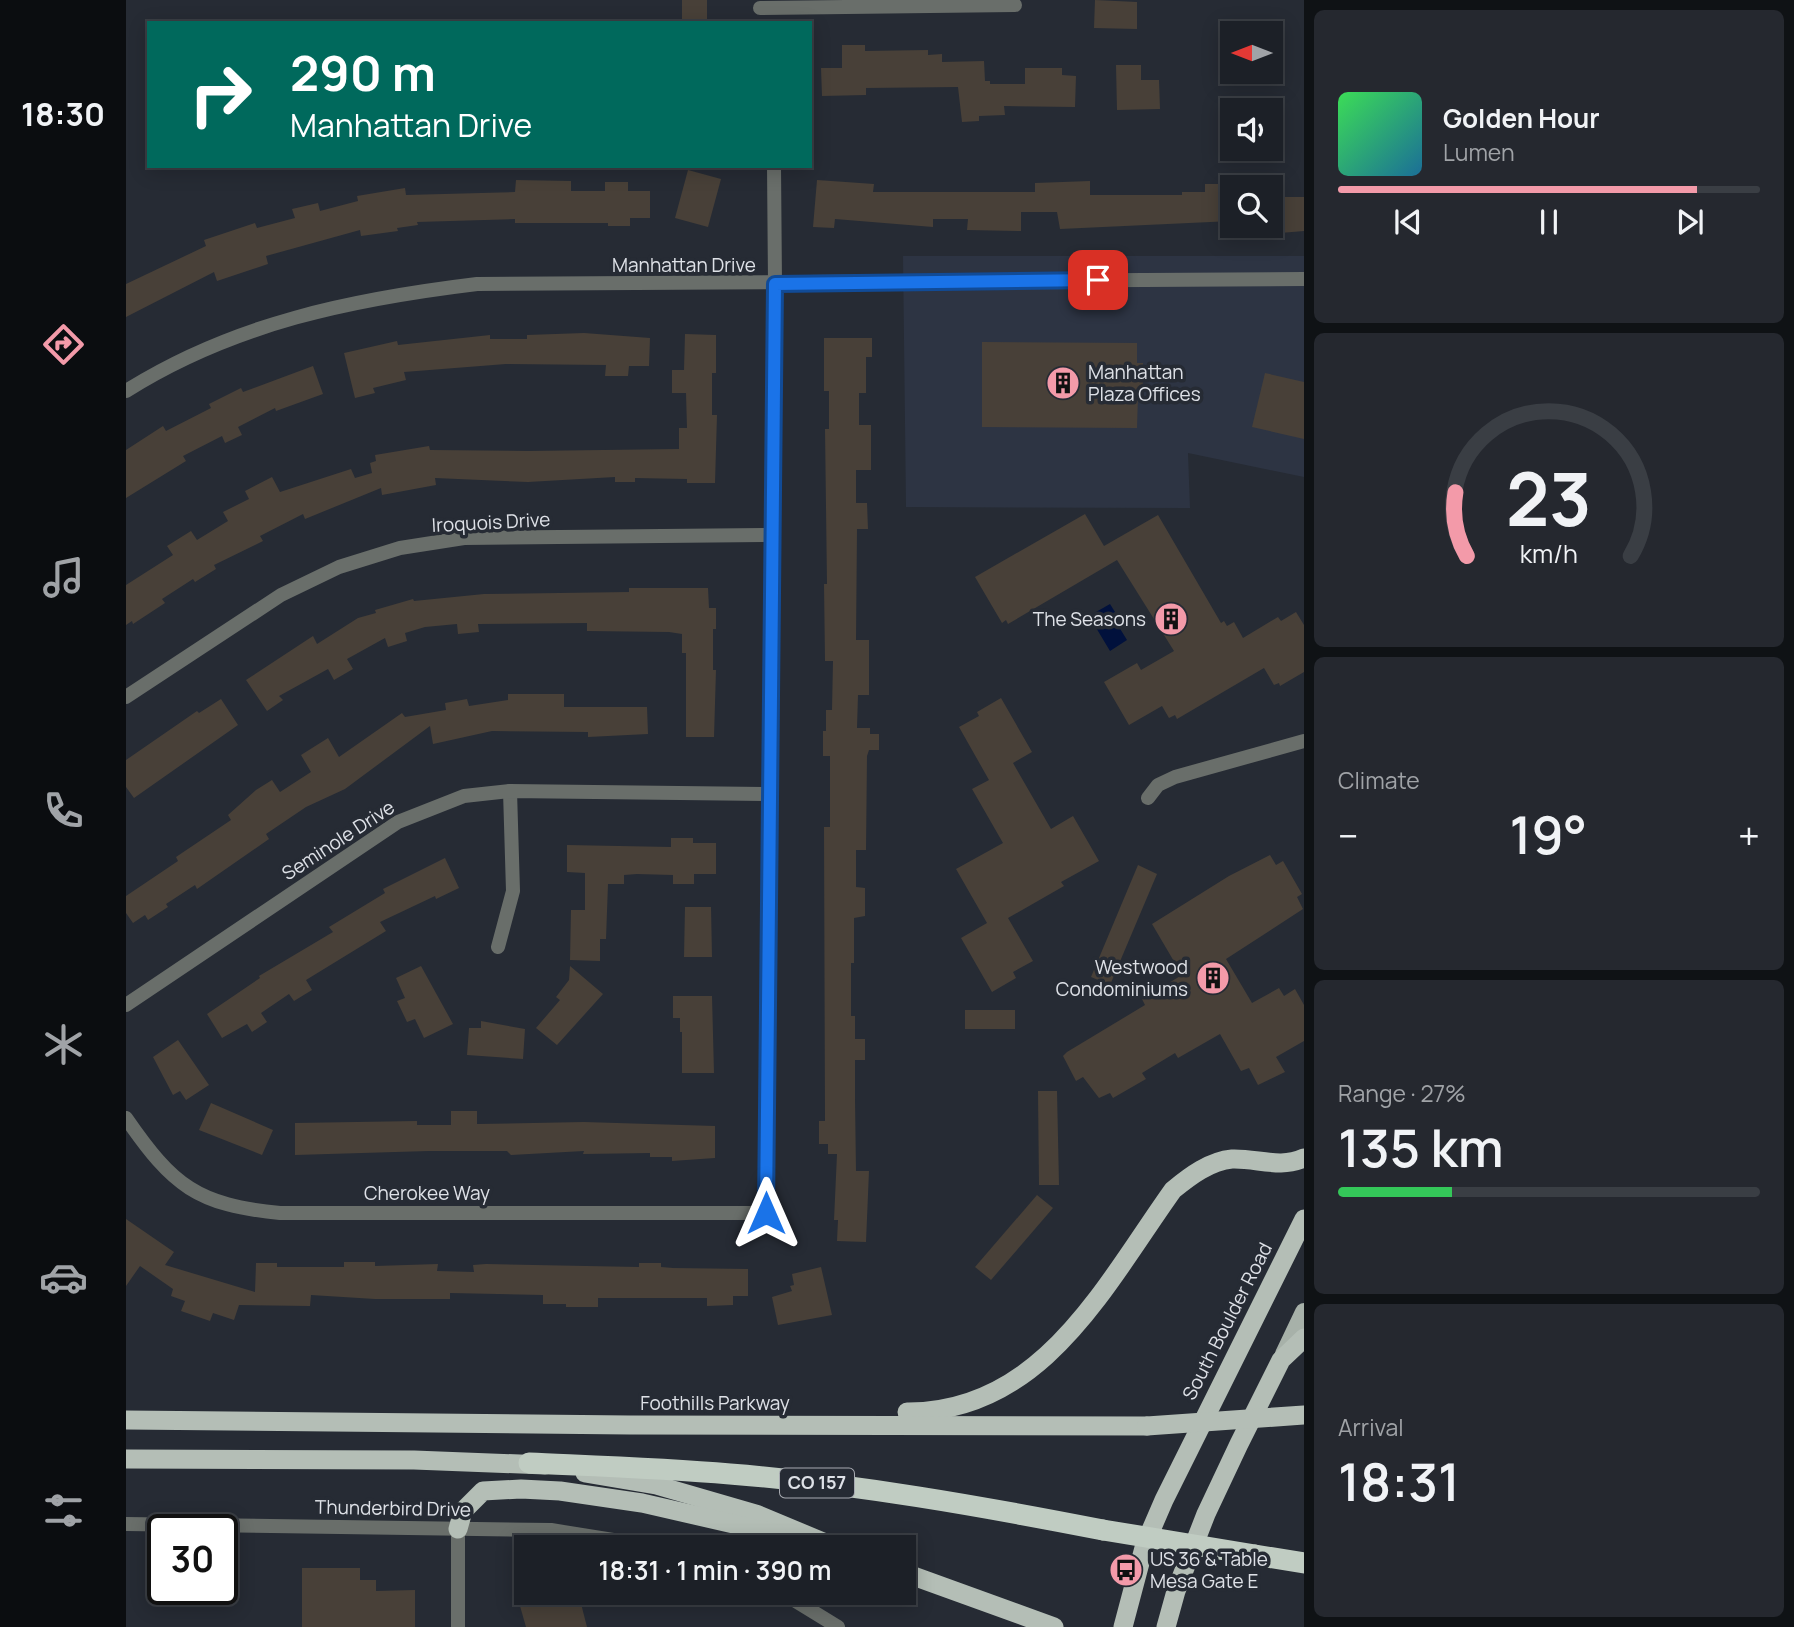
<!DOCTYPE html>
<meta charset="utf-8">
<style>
:root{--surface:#1c2027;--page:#25282f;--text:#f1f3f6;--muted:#a0a3a7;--line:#3a3e44;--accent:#f39aa9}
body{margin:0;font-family:Manrope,sans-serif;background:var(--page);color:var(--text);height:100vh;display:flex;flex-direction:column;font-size:26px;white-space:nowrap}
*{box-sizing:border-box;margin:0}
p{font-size:23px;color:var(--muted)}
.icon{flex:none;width:38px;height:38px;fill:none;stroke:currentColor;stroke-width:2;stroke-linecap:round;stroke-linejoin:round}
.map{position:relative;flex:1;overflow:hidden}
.sheet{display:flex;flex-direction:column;gap:10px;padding:10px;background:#0f1215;width:490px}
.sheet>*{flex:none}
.top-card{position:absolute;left:21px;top:21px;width:665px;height:147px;border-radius:0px;box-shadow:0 4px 18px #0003,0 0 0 2px var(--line);background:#00695c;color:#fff;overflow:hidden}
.needle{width:46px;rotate:270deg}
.controls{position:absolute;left:1094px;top:21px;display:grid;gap:14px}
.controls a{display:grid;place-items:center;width:63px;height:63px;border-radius:0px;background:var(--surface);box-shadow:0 4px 18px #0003,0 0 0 2px var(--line);font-size:35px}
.speed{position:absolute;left:21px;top:1514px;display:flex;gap:14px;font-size:35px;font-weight:700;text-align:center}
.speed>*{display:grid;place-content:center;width:91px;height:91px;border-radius:50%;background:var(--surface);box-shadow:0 4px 18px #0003,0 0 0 2px var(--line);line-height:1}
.speed .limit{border:4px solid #111;border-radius:10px;background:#fff;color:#111}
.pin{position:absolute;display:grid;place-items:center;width:60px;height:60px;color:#fff;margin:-30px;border-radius:14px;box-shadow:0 4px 10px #0006}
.me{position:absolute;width:77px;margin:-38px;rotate:0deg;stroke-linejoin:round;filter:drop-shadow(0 0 5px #0008)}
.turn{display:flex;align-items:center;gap:24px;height:147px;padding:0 28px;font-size:32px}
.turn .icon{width:91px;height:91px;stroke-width:2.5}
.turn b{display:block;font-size:49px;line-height:60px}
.big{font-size:52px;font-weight:600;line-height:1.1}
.sheet .tile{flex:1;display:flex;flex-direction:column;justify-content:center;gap:10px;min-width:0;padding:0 24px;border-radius:10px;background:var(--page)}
.sheet .dial{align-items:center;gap:0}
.dial svg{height:182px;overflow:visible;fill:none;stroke:var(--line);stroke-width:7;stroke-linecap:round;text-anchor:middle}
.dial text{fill:var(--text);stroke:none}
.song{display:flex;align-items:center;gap:21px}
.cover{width:84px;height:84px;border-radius:10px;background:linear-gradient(135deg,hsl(130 70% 55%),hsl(200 70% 35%))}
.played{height:7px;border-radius:4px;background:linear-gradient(90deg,var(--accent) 85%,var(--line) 85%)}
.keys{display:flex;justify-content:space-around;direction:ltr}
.heat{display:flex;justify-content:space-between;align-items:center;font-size:38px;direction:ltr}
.charge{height:10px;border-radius:5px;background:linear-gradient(90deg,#34c759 27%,var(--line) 0)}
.trip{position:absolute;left:388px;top:1535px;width:402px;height:70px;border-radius:0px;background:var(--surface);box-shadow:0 4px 18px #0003,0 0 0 2px var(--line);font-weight:600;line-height:70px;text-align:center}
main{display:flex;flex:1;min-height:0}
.menu{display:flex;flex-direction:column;width:126px;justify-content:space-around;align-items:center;background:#0b0d10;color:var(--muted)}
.menu .icon{width:49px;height:49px}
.menu .on{color:var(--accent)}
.menu b{font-size:32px;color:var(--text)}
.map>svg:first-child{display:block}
.built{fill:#2d3443}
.water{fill:#01113c}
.building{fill:#484038}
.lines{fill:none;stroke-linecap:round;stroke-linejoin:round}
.minor{stroke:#696e6a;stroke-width:14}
.primary{stroke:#a7b1a9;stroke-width:18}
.trunk{stroke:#b4beb6;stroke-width:19}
.motorway{stroke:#c0ccc2;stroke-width:21}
.trunk-bridge{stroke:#b4beb6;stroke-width:19}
.motorway-bridge{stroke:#c0ccc2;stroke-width:21}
.route-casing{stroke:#114b97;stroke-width:18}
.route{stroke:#1a73e8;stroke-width:12}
.labels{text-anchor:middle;stroke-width:7;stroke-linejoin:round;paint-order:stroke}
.shield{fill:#262b34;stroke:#a7aab1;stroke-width:2}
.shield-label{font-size:18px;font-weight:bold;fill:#dee1e7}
.street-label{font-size:19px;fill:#dee1e7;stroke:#262b34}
.poi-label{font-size:19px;fill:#dee1e7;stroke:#262b34;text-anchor:start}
</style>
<main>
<nav class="menu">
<b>18:30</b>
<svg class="icon on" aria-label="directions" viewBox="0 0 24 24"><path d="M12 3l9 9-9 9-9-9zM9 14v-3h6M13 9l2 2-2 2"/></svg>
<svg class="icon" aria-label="music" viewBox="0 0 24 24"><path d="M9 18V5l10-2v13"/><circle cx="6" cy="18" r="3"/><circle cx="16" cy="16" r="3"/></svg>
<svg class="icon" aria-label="phone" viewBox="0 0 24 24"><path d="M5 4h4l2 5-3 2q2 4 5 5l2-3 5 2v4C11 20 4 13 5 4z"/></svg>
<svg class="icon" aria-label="climate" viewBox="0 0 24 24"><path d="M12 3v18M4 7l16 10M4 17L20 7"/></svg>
<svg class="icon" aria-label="car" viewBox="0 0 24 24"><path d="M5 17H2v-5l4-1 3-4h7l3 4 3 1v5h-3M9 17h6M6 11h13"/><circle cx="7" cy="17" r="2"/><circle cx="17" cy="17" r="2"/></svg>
<svg class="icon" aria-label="filters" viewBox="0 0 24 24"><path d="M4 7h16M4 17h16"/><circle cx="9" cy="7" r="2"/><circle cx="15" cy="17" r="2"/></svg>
</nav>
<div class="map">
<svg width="1178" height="1627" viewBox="0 0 1178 1627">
<rect width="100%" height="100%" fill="#262b34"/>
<!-- built -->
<path class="built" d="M777 256H1178V477L1062 453 1064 508 780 507Z"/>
<!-- water -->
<path class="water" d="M984 604 989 612 985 614 1001 640 984 651 963 616Z"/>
<!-- building -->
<g class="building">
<rect x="556" y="0" width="25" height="23"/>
<path d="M969 0 1011 2V29L968 28Z"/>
<path d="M716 45H739V51L802 50V55L816 54V62L858 61 859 81H864V84H899V68H936V75L950 76 949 107 878 106 879 115 853 116V121L836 122 832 87 740 88V95L696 96 695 68H716Z"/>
<path d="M990 65H1015V80H1033L1034 109 991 110Z"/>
<path d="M562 170 595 179 582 227 549 218Z"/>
<path d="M390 180 445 181V191H479V182H502V191H524V218H504V226H482V223H389V219L291 222 292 225 271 228 272 231 235 236 234 230 140 256 142 264 91 281 88 272 0 317V284L80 246 78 240 129 223 131 228 169 218 166 209 192 203 194 211 232 201 231 196 279 188 280 195 389 192Z"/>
<path d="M691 180 748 184 747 192H909V183L964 181V195H1056V192H1079V184H1103L1106 221 934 229 931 212H895V231L841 230 842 219H807V227L709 219 708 228 687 227Z"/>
<path d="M1144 197H1178V231L1154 233V226H1144Z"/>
<path d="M458 333 524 338 523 366H503L502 376H479L480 365 380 364 278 372 280 380 247 388 249 393 229 398 218 353 271 341 272 345 364 335V339H401V335Z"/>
<path d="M559 334 590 335V373H586V415H591L589 483H561V479L509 478V482H489V477L402 482 309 478 310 485 256 495 255 488 179 519 177 514 134 536 137 541 88 565 90 569 69 582 67 579 36 599 39 603 7 624 6 621 0 625V585L47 555 41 546 65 531 71 540 102 521 97 512 123 499 119 491 146 477 154 492 225 469 229 478 246 473 244 463 250 461 249 455 303 446 304 450 402 451 553 449V428H561L560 393H546V370H558Z"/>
<path d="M698 338H746V357H740V393H733V425H745V470H730V503H741L742 529H731L730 640H743V695H732L731 728H744V734H753V750H743L741 756 740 850H730V887L739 888V916L728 918V963H725V1016H729V1039H739V1060H729V1099L730 1171H743L740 1242 711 1241 712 1220H708L711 1154H702V1144H693V1121H699L698 827H704V756H697V731H700V710H706L707 661H699L698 584H701L699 429H703V391H698Z"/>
<path d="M856 342 1011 343V363H1017V395H1012L1011 428 856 427Z"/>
<path d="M187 366 197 394 150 411 149 408 112 427 116 435 99 443 96 436 57 456 60 461 0 498V450L37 426 40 431 85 408 83 404 115 388 117 392Z"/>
<path d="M1139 373 1178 382V439L1126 427Z"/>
<path d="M959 514 978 546 1032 515 1095 623 1098 621 1101 626 1108 622 1117 638 1152 617 1155 621 1170 612 1178 625V672L1154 686 1153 683 1148 685 1138 668 1051 719 1049 715 1043 718 1036 706 1003 725 978 682 1011 663 1015 670 1048 651 991 560 882 624 880 620 876 623 849 577Z"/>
<path d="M503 588H582L583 608H590V629H587V670H590L588 737H560V653H556V634L543 632 461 631V623L352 624 353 632 332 634 331 624 299 627 279 633 281 641 262 647 259 638 221 659 227 669 208 680 202 669 153 696 157 700 141 711 120 680 187 636 191 644 232 618 250 613 249 610 287 599 288 601 358 594 503 592Z"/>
<path d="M382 694H438V707H521L522 734 462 737V732L366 731 307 744 304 726 219 789 180 807 140 834 143 839 71 889 69 885 40 904 42 907 22 920 19 915 7 923 0 913V896L52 861 50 857 105 820 102 815 130 790 146 780 154 792 185 772 175 755 202 738 213 757 276 713 279 717 320 710 319 703 341 699 343 706 382 700Z"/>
<path d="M875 698 906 752 887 763 925 829 947 816 973 861 935 882 938 886 882 918 907 961 887 972 890 978 866 992 835 938 861 923 830 869 877 843 846 789 863 780 833 727 853 716 851 712Z"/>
<path d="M95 699 112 725 8 798 0 787V760L71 711 73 713Z"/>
<path d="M545 838H567V843H590V874H568V884H547V875L511 874 498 875V884H482L480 939H474V961L444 960 445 910H459V873L441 872V845L545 847Z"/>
<path d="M1144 855 1150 865 1157 861 1176 894 1171 897 1177 909 1100 959 1126 1003 1153 988 1158 996 1169 989 1178 1005V1041L1150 1057 1159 1072 1132 1085 1123 1068 1115 1071 1094 1034 1052 1058 1049 1053 1016 1073 1020 1079 987 1098 984 1093 973 1098 957 1077 950 1081 937 1056 941 1052 1019 1005 1016 999 1056 975 1026 924 1103 876Z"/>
<path d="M319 858 333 888 310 899 309 896 254 922 260 931 180 980 186 990 168 1001 163 994 135 1013 141 1022 126 1032 121 1024 96 1038 81 1014 134 978 133 976 207 932 203 927 259 893 257 889Z"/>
<path d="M1012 865 1031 874 984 985 965 977Z"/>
<path d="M559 907H585L586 957H558Z"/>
<path d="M295 966 327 1024 298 1038 289 1019 281 1022 271 1001 279 998 270 978Z"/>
<path d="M444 966 477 994 431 1045 410 1028 434 1000 430 997 443 980Z"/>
<path d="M547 996H586L588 1073H556V1032H554V1018H547Z"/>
<rect x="839" y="1010" width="50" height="19"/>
<path d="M355 1021 399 1029 397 1059 341 1055 343 1028H355Z"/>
<path d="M52 1040 83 1085 60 1100 54 1091 47 1095 27 1057Z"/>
<path d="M912 1091H931L933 1185H913Z"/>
<path d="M85 1103 147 1130 136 1155 73 1130Z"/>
<path d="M325 1111H351V1124L458 1122 589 1126V1158L546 1161V1157H524V1153L457 1154 458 1151 385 1155 381 1151H303L169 1155V1123L291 1121V1125H325Z"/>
<path d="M911 1195 927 1208 865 1280 849 1267Z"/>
<path d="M0 1219 48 1252 39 1265 129 1292 130 1263H151V1267H218V1262H249V1266L312 1264 311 1271 348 1272 347 1265 360 1264 513 1267V1263H535V1267L547 1268 622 1269V1296H607V1305L581 1306V1298H472V1307H440V1304H417V1295L324 1293V1299H249L185 1295 184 1306 113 1305 108 1320 87 1313 84 1321 55 1311 59 1301 45 1296 47 1289 14 1266 0 1286Z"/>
<path d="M695 1267 706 1315 652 1325 646 1297 666 1291 664 1286 668 1285 666 1274Z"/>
<path d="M176 1568H234V1580H250V1591L289 1590V1627H176Z"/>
<path d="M390 1592H452L461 1627H400Z"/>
</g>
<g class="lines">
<!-- minor -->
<g class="minor">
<path d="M634 8 889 5"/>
<path d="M0 391C108 323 227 299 351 284L1178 279"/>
<path d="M0 697 155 595 213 567 274 548 338 538 645 535"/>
<path d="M1022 798 1032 785 1049 777 1178 741"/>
<path d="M372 947 387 891 384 791"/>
<path d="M0 1005 272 822 338 796 384 791 642 794"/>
<path d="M0 1118C47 1186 71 1205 154 1213H640L649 284 648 166"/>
<path d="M0 1524 425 1530 531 1547"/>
<path d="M332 1529V1627"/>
<path d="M655 1592 712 1627"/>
</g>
<!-- primary -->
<path class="primary" d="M1158 1354 1178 1312"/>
<!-- trunk -->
<g class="trunk">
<path d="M781 1412C916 1413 979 1285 1047 1190 1064 1176 1084 1161 1106 1159 1131 1158 1154 1169 1178 1158"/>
<path d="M0 1420 504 1425 1021 1426"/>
<path d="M0 1459 288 1460 419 1465"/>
<path d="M459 1473 530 1485 630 1514 709 1547"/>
<path d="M332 1529 337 1511 357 1491 395 1489 434 1491 516 1503 651 1534"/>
<path d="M779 1573 928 1627"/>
<path d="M997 1627 1019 1544 1038 1500 1178 1219"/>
<path d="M1040 1627 1050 1591 1080 1514 1113 1444 1155 1360 1178 1338"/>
</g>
<!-- motorway -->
<g class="motorway">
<path d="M403 1463C470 1466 537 1468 604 1474 730 1484 854 1506 977 1530"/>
<path d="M1129 1555 1178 1563"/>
</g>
<!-- trunk-bridge -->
<path class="trunk-bridge" d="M1021 1426 1178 1415"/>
<!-- motorway-bridge -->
<path class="motorway-bridge" d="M977 1530 1129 1555"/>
</g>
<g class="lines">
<defs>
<path id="route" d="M640 1213 649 284 972 280"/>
</defs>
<!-- route casing -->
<use href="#route" class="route-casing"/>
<!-- route -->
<use href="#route" class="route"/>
</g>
<!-- icons -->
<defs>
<symbol id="building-disc" viewBox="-11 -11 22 22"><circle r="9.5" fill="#f39aa9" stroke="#262b34"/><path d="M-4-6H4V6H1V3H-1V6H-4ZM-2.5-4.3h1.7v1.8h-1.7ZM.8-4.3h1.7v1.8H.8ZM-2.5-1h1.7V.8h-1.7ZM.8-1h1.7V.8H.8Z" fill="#111"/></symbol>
<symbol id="bus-disc" viewBox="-11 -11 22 22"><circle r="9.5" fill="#f39aa9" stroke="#262b34"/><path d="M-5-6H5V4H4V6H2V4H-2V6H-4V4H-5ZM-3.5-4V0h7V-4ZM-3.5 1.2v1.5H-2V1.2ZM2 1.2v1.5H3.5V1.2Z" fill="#111"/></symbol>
</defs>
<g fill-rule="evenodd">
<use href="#building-disc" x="918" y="364" width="38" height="38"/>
<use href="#building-disc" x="1026" y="600" width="38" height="38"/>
<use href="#building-disc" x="1068" y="959" width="38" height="38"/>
<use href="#bus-disc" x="981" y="1551" width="38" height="38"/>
</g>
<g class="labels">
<!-- shield labels -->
<rect class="shield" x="654" y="1468.5" width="74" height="29" rx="5"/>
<g class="shield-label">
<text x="691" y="1489">CO 157</text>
</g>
<!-- street labels -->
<g class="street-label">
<text x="558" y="272">Manhattan Drive</text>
<text transform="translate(365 522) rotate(-3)" y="7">Iroquois Drive</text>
<text transform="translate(212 840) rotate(-33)" y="7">Seminole Drive</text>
<text x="301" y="1200">Cherokee Way</text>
<text transform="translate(1101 1321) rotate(-63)" y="7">South Boulder Road</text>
<text x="589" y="1410">Foothills Parkway</text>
<text transform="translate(267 1508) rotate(1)" y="7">Thunderbird Drive</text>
</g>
<!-- poi labels -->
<g class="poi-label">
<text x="962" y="379">Manhattan<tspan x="962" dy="22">Plaza Offices</tspan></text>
<text x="1020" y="626" text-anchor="end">The Seasons</text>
<text x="1062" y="974" text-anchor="end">Westwood<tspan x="1062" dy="22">Condominiums</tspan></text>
<text x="1024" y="1566">US 36 &amp; Table<tspan x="1024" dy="22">Mesa Gate E</tspan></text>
</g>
</g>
</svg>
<div class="controls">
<a><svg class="needle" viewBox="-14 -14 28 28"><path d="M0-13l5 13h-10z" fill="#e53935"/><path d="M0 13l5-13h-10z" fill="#a0a3a7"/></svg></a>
<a><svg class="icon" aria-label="sound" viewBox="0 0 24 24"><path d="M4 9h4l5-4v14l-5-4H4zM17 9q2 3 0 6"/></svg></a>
<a><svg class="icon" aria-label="search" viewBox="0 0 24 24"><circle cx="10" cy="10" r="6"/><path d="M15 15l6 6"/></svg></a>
</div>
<div class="speed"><div class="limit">30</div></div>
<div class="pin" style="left:972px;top:280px;background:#d93025"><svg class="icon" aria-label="arrive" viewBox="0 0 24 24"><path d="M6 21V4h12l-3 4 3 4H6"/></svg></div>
<svg class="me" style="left:640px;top:1213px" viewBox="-20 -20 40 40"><path d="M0-17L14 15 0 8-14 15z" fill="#1a73e8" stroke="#fff" stroke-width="4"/></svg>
<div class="trip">18:31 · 1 min · 390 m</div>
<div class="top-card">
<div class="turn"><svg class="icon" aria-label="right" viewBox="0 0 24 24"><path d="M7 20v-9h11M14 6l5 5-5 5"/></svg><div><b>290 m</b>Manhattan Drive</div></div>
</div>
</div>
<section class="sheet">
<div class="tile">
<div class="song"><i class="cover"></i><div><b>Golden Hour</b><p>Lumen</p></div></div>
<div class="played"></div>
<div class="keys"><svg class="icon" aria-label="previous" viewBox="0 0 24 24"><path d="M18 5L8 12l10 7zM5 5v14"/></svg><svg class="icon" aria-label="pause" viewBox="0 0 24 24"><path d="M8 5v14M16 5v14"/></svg><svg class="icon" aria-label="next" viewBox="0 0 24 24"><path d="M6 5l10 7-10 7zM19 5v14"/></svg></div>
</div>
<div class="tile dial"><svg viewBox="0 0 100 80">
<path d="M14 69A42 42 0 1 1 86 69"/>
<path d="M14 69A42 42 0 0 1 9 41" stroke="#f39aa9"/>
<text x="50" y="56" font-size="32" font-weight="700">23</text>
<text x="50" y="72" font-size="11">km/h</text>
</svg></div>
<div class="tile"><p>Climate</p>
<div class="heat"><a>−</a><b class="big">19°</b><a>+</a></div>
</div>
<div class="tile"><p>Range · 27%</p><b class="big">135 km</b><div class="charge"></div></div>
<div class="tile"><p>Arrival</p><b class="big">18:31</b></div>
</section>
</main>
